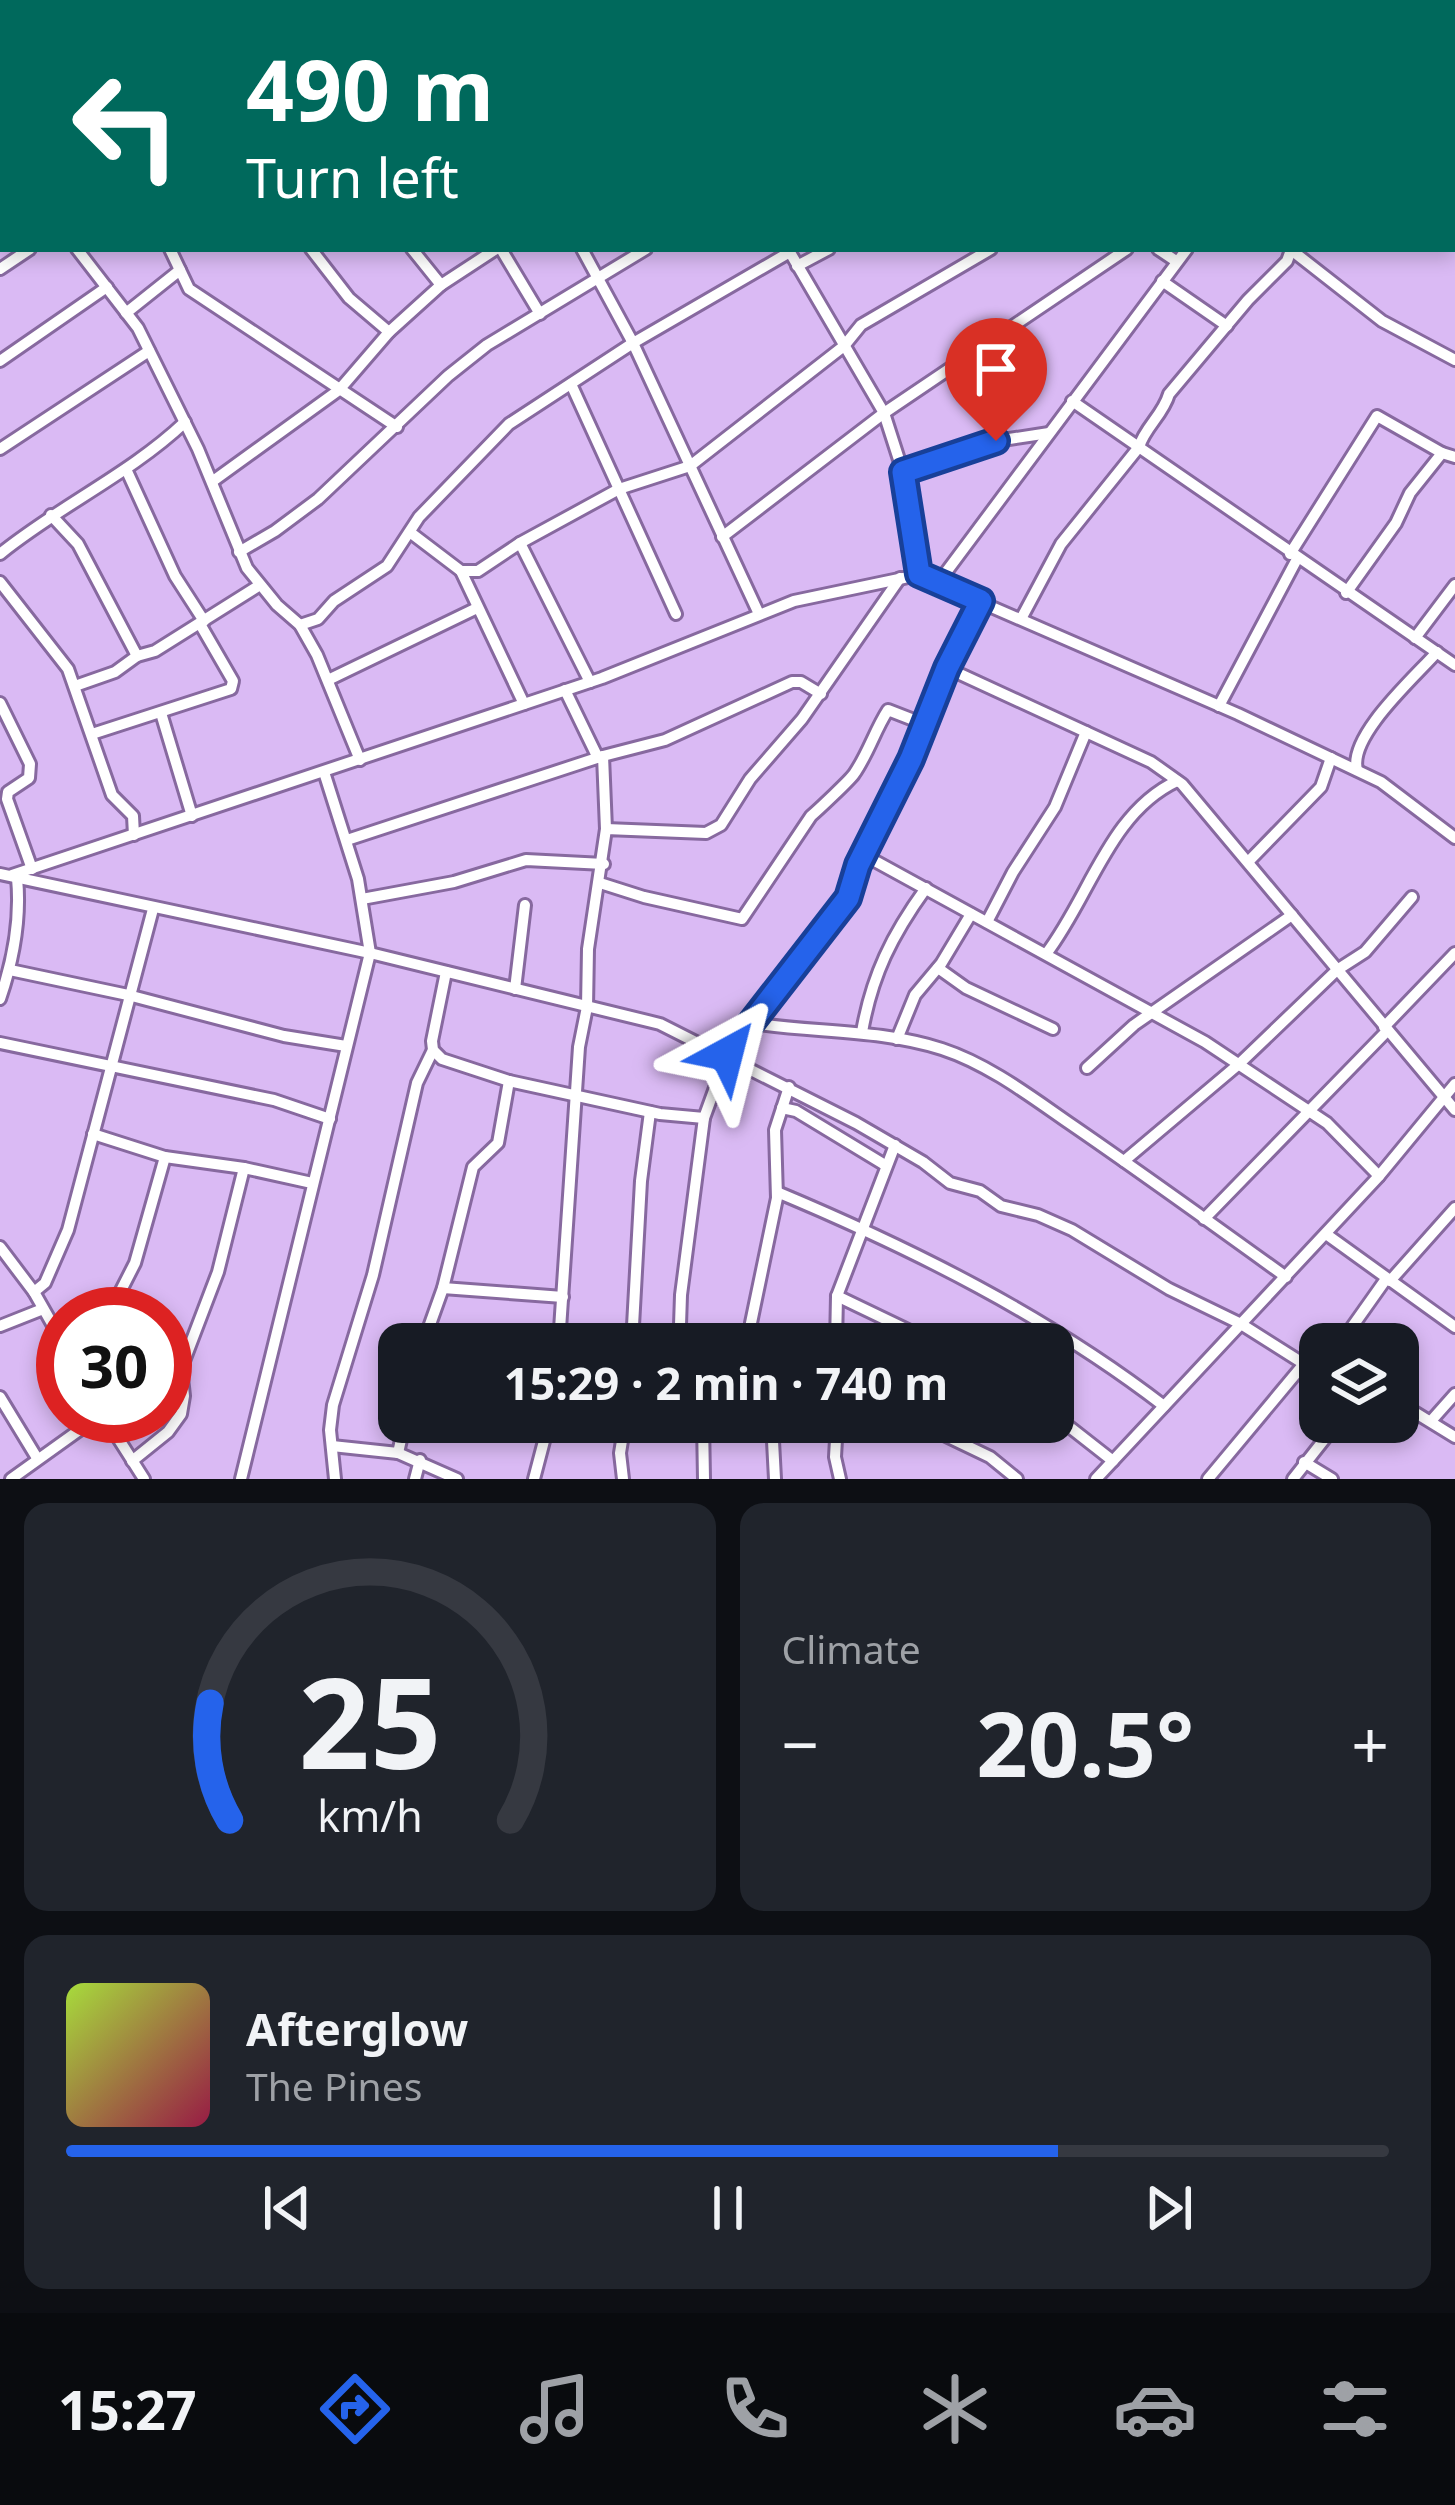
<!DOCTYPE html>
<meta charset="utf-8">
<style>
:root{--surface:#171b24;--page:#20242c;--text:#f1f3f6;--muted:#9ea1a6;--line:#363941;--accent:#2563eb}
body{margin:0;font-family:"Noto Sans",sans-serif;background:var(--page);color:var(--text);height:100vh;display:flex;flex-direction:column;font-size:45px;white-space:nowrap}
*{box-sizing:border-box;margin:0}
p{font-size:39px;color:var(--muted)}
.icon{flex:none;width:66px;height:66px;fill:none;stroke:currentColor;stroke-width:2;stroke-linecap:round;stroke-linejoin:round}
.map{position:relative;height:1479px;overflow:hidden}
.panel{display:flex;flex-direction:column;gap:24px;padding:24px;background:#0d0f14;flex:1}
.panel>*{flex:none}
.banner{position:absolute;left:0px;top:0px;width:1455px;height:252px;box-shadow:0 6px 18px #0003;background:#00695c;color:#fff;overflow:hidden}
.fabs{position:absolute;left:1299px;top:1323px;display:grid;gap:24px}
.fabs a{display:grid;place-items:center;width:120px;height:120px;border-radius:24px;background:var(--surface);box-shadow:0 6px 18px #0003;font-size:60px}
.speed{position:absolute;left:36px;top:1287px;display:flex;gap:24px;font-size:60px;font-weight:700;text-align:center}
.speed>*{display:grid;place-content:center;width:156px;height:156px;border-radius:50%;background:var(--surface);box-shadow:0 6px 18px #0003;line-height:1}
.speed .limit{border:18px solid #d22;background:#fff;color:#111}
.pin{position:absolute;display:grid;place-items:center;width:102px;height:102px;color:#fff;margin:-123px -51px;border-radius:50% 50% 50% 0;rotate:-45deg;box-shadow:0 0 12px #0007}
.pin .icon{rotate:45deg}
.me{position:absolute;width:132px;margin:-66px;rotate:38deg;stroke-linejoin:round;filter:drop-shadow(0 0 9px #0008)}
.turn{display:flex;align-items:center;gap:42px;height:252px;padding:0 48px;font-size:54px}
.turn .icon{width:156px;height:156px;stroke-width:2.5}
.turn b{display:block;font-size:84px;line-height:102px}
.big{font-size:90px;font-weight:700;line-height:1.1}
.panel .tile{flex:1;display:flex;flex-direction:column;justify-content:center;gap:18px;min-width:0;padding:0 42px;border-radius:24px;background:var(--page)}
.panel .dial{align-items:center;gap:0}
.dial svg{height:312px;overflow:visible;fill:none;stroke:var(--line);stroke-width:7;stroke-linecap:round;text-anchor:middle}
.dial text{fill:var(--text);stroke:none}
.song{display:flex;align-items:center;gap:36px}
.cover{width:144px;height:144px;border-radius:18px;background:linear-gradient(135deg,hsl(80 70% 55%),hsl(340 70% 35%))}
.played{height:12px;border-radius:6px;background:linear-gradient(90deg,var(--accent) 75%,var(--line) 75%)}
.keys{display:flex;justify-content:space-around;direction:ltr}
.heat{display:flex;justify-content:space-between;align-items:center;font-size:66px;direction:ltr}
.panel .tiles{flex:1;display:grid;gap:24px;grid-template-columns:1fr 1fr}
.tile:last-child{grid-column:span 2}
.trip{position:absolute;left:378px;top:1323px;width:696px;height:120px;border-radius:24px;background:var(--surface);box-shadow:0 6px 18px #0003;font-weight:700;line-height:120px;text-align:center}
.menu{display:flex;height:192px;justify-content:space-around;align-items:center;background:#090b0e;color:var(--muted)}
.menu .icon{width:84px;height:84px}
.menu .active{color:var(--accent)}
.menu b{font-size:54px;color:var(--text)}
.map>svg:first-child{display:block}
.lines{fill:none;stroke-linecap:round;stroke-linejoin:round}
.minor-casing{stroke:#87699f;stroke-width:16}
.minor{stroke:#fff;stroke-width:10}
.route-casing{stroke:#184099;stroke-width:30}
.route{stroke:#2563eb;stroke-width:21}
</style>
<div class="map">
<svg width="1455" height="1479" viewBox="0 0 1455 1479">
<rect width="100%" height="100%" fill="#dabaf4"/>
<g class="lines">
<defs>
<g id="minor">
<path d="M312 0 314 3"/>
<path d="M403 0 406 3"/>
<path d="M632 0 634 3"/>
<path d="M1355 0 1358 3"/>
<path d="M13 3 16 0"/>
<path d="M122 3 125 0"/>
<path d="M230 3 232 0"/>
<path d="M425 3 428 0"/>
<path d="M533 3 537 0"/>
<path d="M775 3 779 0"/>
<path d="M904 3 907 0"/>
<path d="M1004 3 1006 0"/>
<path d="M1115 3 1117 0"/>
<path d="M1220 3 1222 0"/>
<path d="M1307 3 1309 0"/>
<path d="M1369 3 1374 0"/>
<path d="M0 16 3 13"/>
<path d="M0 113 3 110"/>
<path d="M1452 123 1455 126"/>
<path d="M0 139 3 144"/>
<path d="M1452 216 1455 219"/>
<path d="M77 249 138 328 198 449 247 568 277 605 300 625 317 655 360 760"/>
<path d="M170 249 189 289 397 427"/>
<path d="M311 249 349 298 389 332"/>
<path d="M501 249 540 314"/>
<path d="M582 249 633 343 759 614"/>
<path d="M788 249 884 413 903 472 918 575 1238 714 1381 782 1455 838"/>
<path d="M1158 249 1176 261"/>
<path d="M1290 249 1382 321 1455 360"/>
<path d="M797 266 829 249"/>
<path d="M0 269 30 249"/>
<path d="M1162 281 1227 326"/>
<path d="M441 285 496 249"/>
<path d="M126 313 180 270"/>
<path d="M0 361 107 287"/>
<path d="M571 384 676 614"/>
<path d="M1072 401 1455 665"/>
<path d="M0 449 149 351"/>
<path d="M126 469 175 576 204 621"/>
<path d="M903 472 996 441 1049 433"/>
<path d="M213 481 339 390 389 332 441 285 412 249"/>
<path d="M51 515 78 544 137 656"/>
<path d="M411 533 461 571H478L520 543 619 489 690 466 844 346 861 325 991 249"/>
<path d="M722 537 884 413 1127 249"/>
<path d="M520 543 590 682"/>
<path d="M239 552 275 531 318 499 448 376 487 345 646 249"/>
<path d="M0 554C59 506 130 474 185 422"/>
<path d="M1290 554 1377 416 1442 453"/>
<path d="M461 571 524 704"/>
<path d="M0 582 68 669 112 795 133 816 134 835"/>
<path d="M938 583 1187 249"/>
<path d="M1346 593 1396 523 1410 493 1442 453 1455 457"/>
<path d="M1021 619 1061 544 1139 447C1145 427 1163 415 1169 394L1248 300 1287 261 1291 250"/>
<path d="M300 625 318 619 334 601 387 566 419 517 509 424 633 343 790 252"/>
<path d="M1415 638 1455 585"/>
<path d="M947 668 1151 762 1182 784 1455 1110"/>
<path d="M328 680 477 608"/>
<path d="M75 686 115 672 137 656 155 651 260 585"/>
<path d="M565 690 598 758"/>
<path d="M0 703 30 764 29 778 8 792 7 799 32 869"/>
<path d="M1219 706 1297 559"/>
<path d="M161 713 192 816"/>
<path d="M92 734 231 689 233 681 200 624"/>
<path d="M603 756 665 740 792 682H801L821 694"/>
<path d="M1357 770C1348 736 1415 677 1437 652"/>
<path d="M347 840 603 756 606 829"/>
<path d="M864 855 1205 1042 1327 1123 1379 1176"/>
<path d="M1248 862 1321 787 1331 758"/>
<path d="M0 874 370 953 660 1024 856 1123 923 1162 950 1183 980 1191 1001 1206 1038 1215 1072 1230 1169 1289 1241 1324 1320 1374"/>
<path d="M12 875 602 678 794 601 918 575"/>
<path d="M600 883 644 897 742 919 811 816C818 810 850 780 854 774 868 754 875 730 888 710L924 724"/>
<path d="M362 899 454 882 526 860 604 864"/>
<path d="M987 922 1013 872 1055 807 1086 732"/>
<path d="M1046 954C1090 897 1109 813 1177 781"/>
<path d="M938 968 966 988 1053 1029"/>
<path d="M10 970 128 995 284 1036 346 1046"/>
<path d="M446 972 432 1041 433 1050 442 1059 509 1081 660 1114 704 1118"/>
<path d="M515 989 525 905"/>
<path d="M0 999C13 961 21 919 17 878"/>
<path d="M752 1023C816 1033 879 1029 942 1049 988 1064 1030 1096 1069 1123 1142 1173 1214 1225 1286 1277"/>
<path d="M1384 1027 1455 953"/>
<path d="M862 1032C872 975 892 935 926 888"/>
<path d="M897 1039 915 995 941 964 971 914"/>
<path d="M0 1043 274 1100 330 1119"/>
<path d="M1087 1068 1134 1025 1292 915"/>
<path d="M782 1108 796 1111 885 1165"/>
<path d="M93 1134 165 1157 244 1168 312 1183"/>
<path d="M1124 1161 1239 1064 1337 970 1365 952 1412 897"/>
<path d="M777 1192C913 1249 1047 1316 1164 1406"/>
<path d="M1204 1219 1387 1031"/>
<path d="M1326 1234 1455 1327"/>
<path d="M0 1247 34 1292 63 1343"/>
<path d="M1390 1281 1455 1208"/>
<path d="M443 1288 563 1297"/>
<path d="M34 1292 45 1283 68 1230 153 909"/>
<path d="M837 1296 937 1344"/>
<path d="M109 1314 135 1263 165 1157"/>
<path d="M0 1326 43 1309"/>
<path d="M423 1344 443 1288 473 1167 498 1143 509 1081"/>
<path d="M559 1344 579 1047 587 1007 588 949 606 829 706 833 721 825 750 779 802 719 900 578"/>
<path d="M632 1344 641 1181 650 1112"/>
<path d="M684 1344 680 1325 681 1295 704 1118 727 1055 848 898 858 865 903 777 947 668 981 601"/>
<path d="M754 1344 751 1323 777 1198 775 1130 789 1087"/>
<path d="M836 1344 837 1296 895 1145"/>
<path d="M1340 1344 1386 1279"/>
<path d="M0 1397 37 1458"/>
<path d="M1398 1402 1455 1437"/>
<path d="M1053 1414 1113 1461"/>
<path d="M104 1416 144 1479"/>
<path d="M1431 1421 1455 1394"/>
<path d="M703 1422 704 1479"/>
<path d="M772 1422 775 1479"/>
<path d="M837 1422 835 1457 840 1479"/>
<path d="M917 1422 990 1457 1017 1479"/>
<path d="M332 1446 398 1453 457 1479"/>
<path d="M398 1453 405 1422"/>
<path d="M132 1461 168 1432 181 1414 184 1396 181 1369 218 1272 244 1168"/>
<path d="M1304 1462 1332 1479"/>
<path d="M11 1479 99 1416"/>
<path d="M241 1479 370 953 358 879 324 772"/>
<path d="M335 1479 330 1430 333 1405 373 1275 417 1083 433 1050"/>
<path d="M415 1479 420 1460"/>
<path d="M534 1479 549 1422"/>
<path d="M623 1479 620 1453 625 1422"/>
<path d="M1096 1479 1379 1176 1455 1084"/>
<path d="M1208 1479 1303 1365"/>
<path d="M1293 1479 1338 1422"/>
</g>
</defs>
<!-- minor casing -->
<use href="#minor" class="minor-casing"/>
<!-- minor -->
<use href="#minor" class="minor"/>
</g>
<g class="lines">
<defs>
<path id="route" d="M727 1054 848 898 858 865 911 759 947 668 981 601 919 574 903 472 996 441"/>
</defs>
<!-- route casing -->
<use href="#route" class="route-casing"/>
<!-- route -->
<use href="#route" class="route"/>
</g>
</svg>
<div class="fabs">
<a><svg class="icon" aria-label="layers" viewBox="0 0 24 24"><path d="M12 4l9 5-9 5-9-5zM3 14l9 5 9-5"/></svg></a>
</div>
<div class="speed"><div class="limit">30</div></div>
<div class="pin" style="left:996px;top:441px;background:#d93025"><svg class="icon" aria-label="arrive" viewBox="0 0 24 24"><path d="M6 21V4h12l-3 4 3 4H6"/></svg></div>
<svg class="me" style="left:727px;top:1054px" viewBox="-20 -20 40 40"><path d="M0-17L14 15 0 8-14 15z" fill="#2563eb" stroke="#fff" stroke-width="4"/></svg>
<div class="trip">15:29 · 2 min · 740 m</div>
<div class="banner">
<div class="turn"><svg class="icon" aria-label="left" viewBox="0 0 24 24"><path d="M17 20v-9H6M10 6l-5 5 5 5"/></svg><div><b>490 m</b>Turn left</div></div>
</div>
</div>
<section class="panel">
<div class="tiles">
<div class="tile dial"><svg viewBox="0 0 100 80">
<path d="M14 69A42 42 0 1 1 86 69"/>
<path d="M14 69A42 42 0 0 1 9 39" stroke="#2563eb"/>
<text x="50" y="56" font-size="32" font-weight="700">25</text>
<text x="50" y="72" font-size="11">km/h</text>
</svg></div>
<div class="tile"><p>Climate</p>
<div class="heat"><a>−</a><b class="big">20.5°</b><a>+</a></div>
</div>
<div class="tile">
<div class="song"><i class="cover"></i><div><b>Afterglow</b><p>The Pines</p></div></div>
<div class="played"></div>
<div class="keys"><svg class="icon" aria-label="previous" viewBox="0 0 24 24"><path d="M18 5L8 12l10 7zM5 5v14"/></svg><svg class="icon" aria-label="pause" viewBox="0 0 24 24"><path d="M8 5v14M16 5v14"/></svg><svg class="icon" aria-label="next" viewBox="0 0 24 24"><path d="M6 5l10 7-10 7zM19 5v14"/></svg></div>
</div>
</div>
</section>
<nav class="menu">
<b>15:27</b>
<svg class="icon active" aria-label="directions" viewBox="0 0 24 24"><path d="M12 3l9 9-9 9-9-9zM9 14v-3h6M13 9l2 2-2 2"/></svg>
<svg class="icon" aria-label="music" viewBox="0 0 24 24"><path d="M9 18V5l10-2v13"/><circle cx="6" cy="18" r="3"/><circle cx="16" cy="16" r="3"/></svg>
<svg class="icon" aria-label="phone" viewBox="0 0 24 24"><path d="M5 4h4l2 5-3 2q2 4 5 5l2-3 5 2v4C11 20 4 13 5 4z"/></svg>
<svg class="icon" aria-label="climate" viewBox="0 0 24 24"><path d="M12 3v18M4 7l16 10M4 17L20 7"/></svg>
<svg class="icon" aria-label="car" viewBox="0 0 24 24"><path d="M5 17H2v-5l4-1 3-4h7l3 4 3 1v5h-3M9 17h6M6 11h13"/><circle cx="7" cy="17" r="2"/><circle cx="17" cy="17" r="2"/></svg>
<svg class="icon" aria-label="filters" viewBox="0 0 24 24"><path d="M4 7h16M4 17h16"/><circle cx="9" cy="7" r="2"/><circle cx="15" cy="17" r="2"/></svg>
</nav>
